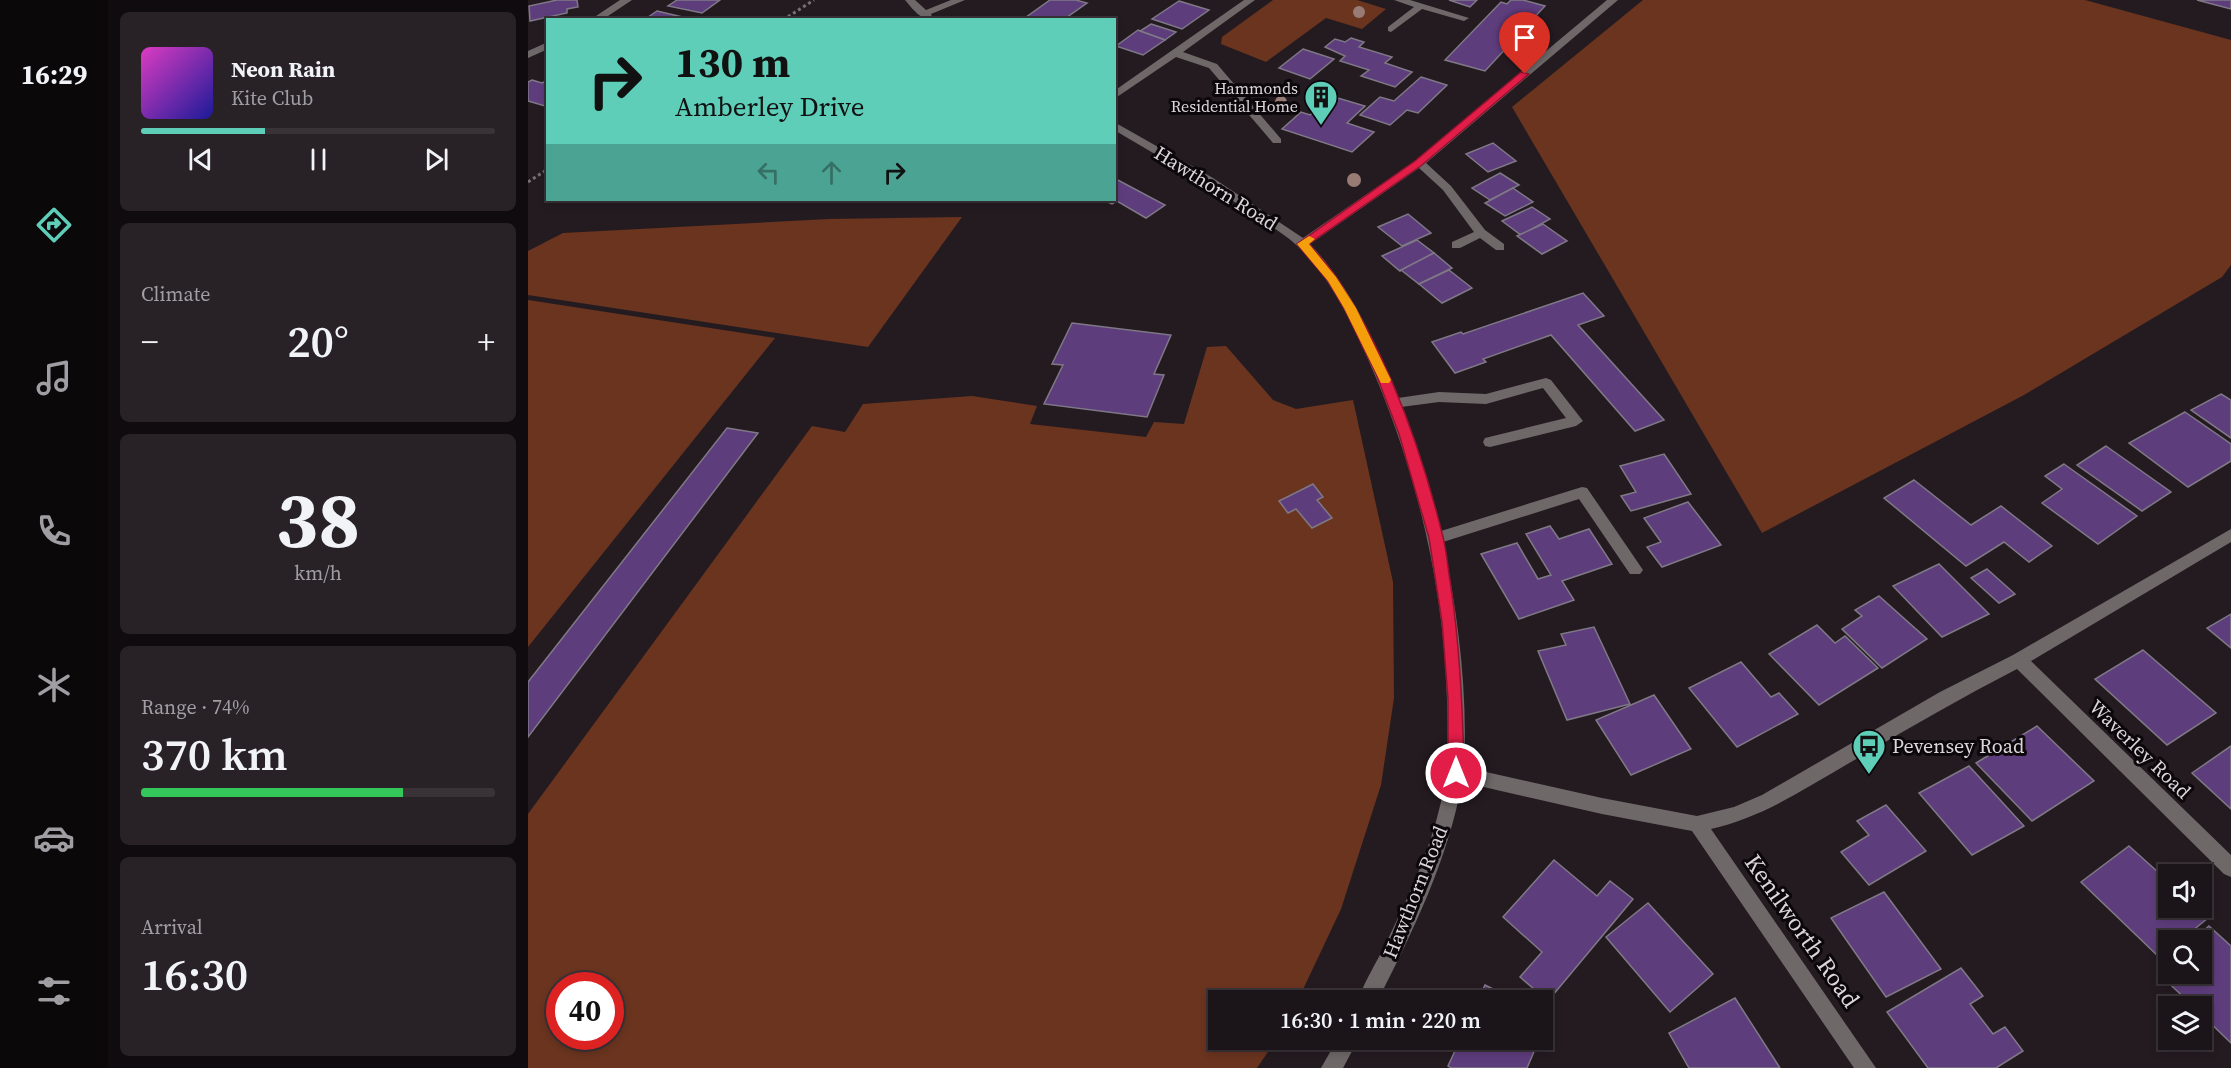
<!DOCTYPE html>
<meta charset="utf-8">
<style>
:root{--surface:#1b1419;--page:#282126;--text:#f1f3f6;--muted:#a09ea2;--line:#393338;--accent:#5eceb8}
body{margin:0;font-family:"Source Serif 4",serif;background:var(--page);color:var(--text);height:100vh;display:flex;flex-direction:column;font-size:22px;white-space:nowrap}
*{box-sizing:border-box;margin:0}
p{font-size:20px;color:var(--muted)}
.icon{flex:none;width:33px;height:33px;fill:none;stroke:currentColor;stroke-width:2;stroke-linecap:round;stroke-linejoin:round}
.map{position:relative;flex:1;overflow:hidden}
.side{display:flex;flex-direction:column;gap:12px;padding:12px;background:#0f0b0e;width:420px}
.side>*{flex:none}
.banner{position:absolute;left:18px;top:18px;width:570px;height:183px;border-radius:0px;box-shadow:0 3px 9px #0003,0 0 0 2px var(--line);background:#5eceb8;color:#111;overflow:hidden}
.tools{position:absolute;left:1630px;top:864px;display:grid;gap:12px}
.tools a{display:grid;place-items:center;width:54px;height:54px;border-radius:0px;background:var(--surface);box-shadow:0 3px 9px #0003,0 0 0 2px var(--line);font-size:30px}
.speed{position:absolute;left:18px;top:972px;display:flex;gap:12px;font-size:30px;font-weight:700;text-align:center}
.speed>*{display:grid;place-content:center;width:78px;height:78px;border-radius:50%;background:var(--surface);box-shadow:0 3px 9px #0003,0 0 0 2px var(--line);line-height:1}
.speed .limit{border:9px solid #d22;background:#fff;color:#111}
.pin{position:absolute;display:grid;place-items:center;width:51px;height:51px;color:#fff;margin:-62px -26px;border-radius:50% 50% 50% 0;rotate:-45deg;box-shadow:0 0 6px #0007}
.pin .icon{rotate:45deg}
.me{position:absolute;width:66px;margin:-33px;rotate:0deg;stroke-linejoin:round;filter:drop-shadow(0 0 4px #0008)}
.turn{display:flex;align-items:center;gap:21px;height:126px;padding:0 30px;font-size:27px}
.turn .icon{width:78px;height:78px;stroke-width:2.5}
.turn b{display:block;font-size:42px;line-height:51px}
.lanes{display:flex;align-items:center;height:57px;padding:0 30px;background:#0003;justify-content:center;gap:30px;direction:ltr}
.lanes .off{opacity:.35}
.big{font-size:45px;font-weight:600;line-height:1.1}
.side .tile{flex:1;display:flex;flex-direction:column;justify-content:center;gap:9px;min-width:0;padding:0 21px;border-radius:9px;background:var(--page)}
.side .dial{align-items:center;gap:0}
.dial b{font-size:78px;line-height:1}
.song{display:flex;align-items:center;gap:18px}
.cover{width:72px;height:72px;border-radius:9px;background:linear-gradient(135deg,hsl(310 70% 55%),hsl(240 70% 35%))}
.played{height:6px;border-radius:3px;background:linear-gradient(90deg,var(--accent) 35%,var(--line) 35%)}
.keys{display:flex;justify-content:space-around;direction:ltr}
.heat{display:flex;justify-content:space-between;align-items:center;font-size:33px;direction:ltr}
.charge{height:9px;border-radius:4px;background:linear-gradient(90deg,#34c759 74%,var(--line) 0)}
.trip{position:absolute;left:680px;top:990px;width:345px;height:60px;border-radius:0px;background:var(--surface);box-shadow:0 3px 9px #0003,0 0 0 2px var(--line);font-weight:600;line-height:60px;text-align:center}
main{display:flex;flex:1;min-height:0}
.menu{display:flex;flex-direction:column;width:108px;justify-content:space-around;align-items:center;background:#0b080a;color:var(--muted)}
.menu .icon{width:42px;height:42px}
.menu .current{color:var(--accent)}
.menu b{font-size:27px;color:var(--text)}
.map>svg:first-child{display:block}
.green{fill:#6a341f;fill-rule:evenodd}
.building{fill:#5e3d7d;stroke:#7f7986;stroke-width:1.5}
.lines{fill:none;stroke-linecap:round;stroke-linejoin:round}
.path{stroke:#776f74;stroke-width:3;stroke-dasharray:3 3;stroke-linecap:butt}
.minor{fill:#6f6869;fill-rule:evenodd}
.tree{fill:#987b75}
.route{fill:#e11d48;stroke:#92132f;stroke-width:1.5}
.slow{fill:#f59e0b}
.labels{text-anchor:middle;stroke-width:6;stroke-linejoin:round;paint-order:stroke}
.far-poi-label{font-size:16px;fill:#dcd5da;stroke:#0b070a;text-anchor:end}
.street-label{font-size:20px;fill:#dcd5da;stroke:#0b070a}
.poi-label{font-size:20px;fill:#dcd5da;stroke:#0b070a;text-anchor:start}
.near-street-label{font-size:24px;fill:#dcd5da;stroke:#0b070a}
</style>
<main>
<nav class="menu">
<b>16:29</b>
<svg class="icon current" aria-label="directions" viewBox="0 0 24 24"><path d="M12 3l9 9-9 9-9-9zM9 14v-3h6M13 9l2 2-2 2"/></svg>
<svg class="icon" aria-label="music" viewBox="0 0 24 24"><path d="M9 18V5l10-2v13"/><circle cx="6" cy="18" r="3"/><circle cx="16" cy="16" r="3"/></svg>
<svg class="icon" aria-label="phone" viewBox="0 0 24 24"><path d="M5 4h4l2 5-3 2q2 4 5 5l2-3 5 2v4C11 20 4 13 5 4z"/></svg>
<svg class="icon" aria-label="climate" viewBox="0 0 24 24"><path d="M12 3v18M4 7l16 10M4 17L20 7"/></svg>
<svg class="icon" aria-label="car" viewBox="0 0 24 24"><path d="M5 17H2v-5l4-1 3-4h7l3 4 3 1v5h-3M9 17h6M6 11h13"/><circle cx="7" cy="17" r="2"/><circle cx="17" cy="17" r="2"/></svg>
<svg class="icon" aria-label="filters" viewBox="0 0 24 24"><path d="M4 7h16M4 17h16"/><circle cx="9" cy="7" r="2"/><circle cx="15" cy="17" r="2"/></svg>
</nav>
<section class="side">
<div class="tile">
<div class="song"><i class="cover"></i><div><b>Neon Rain</b><p>Kite Club</p></div></div>
<div class="played"></div>
<div class="keys"><svg class="icon" aria-label="previous" viewBox="0 0 24 24"><path d="M18 5L8 12l10 7zM5 5v14"/></svg><svg class="icon" aria-label="pause" viewBox="0 0 24 24"><path d="M8 5v14M16 5v14"/></svg><svg class="icon" aria-label="next" viewBox="0 0 24 24"><path d="M6 5l10 7-10 7zM19 5v14"/></svg></div>
</div>
<div class="tile"><p>Climate</p>
<div class="heat"><a>−</a><b class="big">20°</b><a>+</a></div>
</div>
<div class="tile dial"><b>38</b><p>km/h</p></div>
<div class="tile"><p>Range · 74%</p><b class="big">370 km</b><div class="charge"></div></div>
<div class="tile"><p>Arrival</p><b class="big">16:30</b></div>
</section>
<div class="map">
<svg width="1703" height="1068" viewBox="0 0 1703 1068">
<rect width="100%" height="100%" fill="#241b21"/>
<!-- green -->
<g class="green">
<path d="M745 0H829L858 9 834 29 798 18 738 62 693 44 694 37Z"/>
<path d="M1115 0H1557L1703 40V265L1694 277 1496 395 1234 533 984 107Z"/>
<path d="M434 217 340 347 0 295V251L35 233 301 219Z"/>
<path d="M0 300 247 338 0 647Z"/>
<path d="M698 346 745 400 768 409 825 400 865 582 866 698 853 785 813 909 770 1000H690V1040H748L729 1068H0V814L284 426 317 432 335 404 444 396 509 406 502 424 618 437 626 422 656 424 679 347ZM32 986H82V1036H32Z"/>
</g>
<!-- building -->
<g class="building">
<path d="M29 0H49L50 7 39 9V13L2 21 1 6Z"/>
<path d="M149 0H192L174 13 140 6Z"/>
<path d="M522 0H548L559 3 535 20H494Z"/>
<path d="M921 0H949L942 7Z"/>
<path d="M983 0H995L1017 6 957 71 917 60 973 2 979 4Z"/>
<path d="M1669 0H1703V9Z"/>
<path d="M651 1 681 10 654 29 624 19Z"/>
<path d="M129 11 163 19 116 20Z"/>
<path d="M623 24 648 32 637 40 612 31Z"/>
<path d="M610 30 612 31 637 40 615 55 588 46Z"/>
<path d="M823 38 836 42 831 47 864 57 857 63 884 72 867 87 833 76 841 70 812 61 817 56 797 47 807 39 817 42Z"/>
<path d="M775 49 806 59 782 79 751 68Z"/>
<path d="M893 77 919 85 890 113 879 110 862 125 832 115 852 97 866 101Z"/>
<path d="M4 80 14 83 20 80V105L17 106 0 101V82Z"/>
<path d="M803 96 837 106 819 123 846 132 824 152 754 129 773 112 782 115Z"/>
<path d="M965 143 988 161 960 172 938 154Z"/>
<path d="M972 173 991 185 962 200 944 188Z"/>
<path d="M586 178 637 205 618 218 589 201 584 204 575 200H586Z"/>
<path d="M985 188 1005 202 977 216 957 203Z"/>
<path d="M1004 207 1022 219 993 235 974 221Z"/>
<path d="M880 214 903 233 874 246 850 227Z"/>
<path d="M1015 224 1039 241 1014 254 989 236Z"/>
<path d="M889 240 906 253 872 271 854 256Z"/>
<path d="M906 253 924 268 891 284 873 270Z"/>
<path d="M921 270 944 288 914 303 891 284Z"/>
<path d="M1055 293 1076 316 1050 325 1136 420 1107 431 1023 335 955 359 958 362 927 373 904 342 933 332 935 334Z"/>
<path d="M544 323 643 335 626 374 636 375 619 417 516 404 535 365 524 364Z"/>
<path d="M1693 394 1703 400V438L1663 410Z"/>
<path d="M1657 412 1703 444V461L1660 487 1601 443Z"/>
<path d="M199 428 230 433 0 737V682Z"/>
<path d="M1578 446 1643 492 1614 511 1549 465Z"/>
<path d="M1136 454 1163 494 1103 511 1093 496 1108 492 1092 466Z"/>
<path d="M1536 464 1609 516 1570 544 1514 503 1534 489 1517 476Z"/>
<path d="M1386 480 1443 525 1473 506 1524 546 1501 562 1476 542 1438 566 1356 498Z"/>
<path d="M785 484 795 497 789 500 804 518 784 528 768 509 760 513 751 501Z"/>
<path d="M1160 502 1193 545 1134 567 1119 547 1133 542 1116 518Z"/>
<path d="M1022 526 1031 539 1061 529 1084 564 1034 581 1046 600 991 619 953 554 989 543 1010 579 1023 575 998 534Z"/>
<path d="M1411 564 1461 614 1414 637 1365 586Z"/>
<path d="M1459 569 1487 594 1471 603 1443 578Z"/>
<path d="M1351 596 1399 639 1354 668 1314 629 1334 616 1327 610Z"/>
<path d="M1703 614V648L1679 628Z"/>
<path d="M1289 625 1307 643 1317 636 1350 668 1291 705 1241 654Z"/>
<path d="M1066 627 1102 704 1039 720 1010 651 1038 645 1033 634Z"/>
<path d="M1615 650 1688 713 1639 745 1567 679Z"/>
<path d="M1213 662 1243 697 1251 693 1270 714 1209 747 1161 688Z"/>
<path d="M1126 695 1163 749 1103 775 1068 720Z"/>
<path d="M1509 726 1566 781 1504 821 1448 763Z"/>
<path d="M1703 746V809L1664 773Z"/>
<path d="M1441 766 1496 826 1444 855 1391 793Z"/>
<path d="M1358 805 1398 851 1341 885 1313 852 1341 835 1329 821Z"/>
<path d="M1601 846 1641 882V908H1668L1680 918 1653 940H1641V950L1632 958 1553 882Z"/>
<path d="M1026 860 1069 896 1082 881 1105 899 1020 1001 992 977 1014 952 975 917Z"/>
<path d="M1356 892 1413 969 1358 997 1303 918Z"/>
<path d="M1120 903 1185 974 1142 1012 1078 937Z"/>
<path d="M1681 926 1703 946V1043L1674 1015V1006H1665L1629 972 1641 961V974H1674V940H1665Z"/>
<path d="M1433 968 1455 996 1442 1004 1465 1034 1477 1027 1495 1051 1468 1068H1400L1359 1012Z"/>
<path d="M957 985 987 1000H950Z"/>
<path d="M1207 998 1252 1068H1161L1141 1033Z"/>
<path d="M932 1040H1011L999 1068H923L920 1066Z"/>
</g>
<g class="lines">
<!-- path -->
<g class="path">
<path d="M255 20 286 0"/>
<path d="M0 182 20 169"/>
</g>
<!-- minor -->
<g class="minor">
<path d="M92 0H104L74 20H62Z"/>
<path d="M377 0H387L398 10 423 0H437L403 14 405 20C392 20 385 9 377 0Z"/>
<path d="M716 0H727L655 52 689 64 753 139V143H745L681 68 648 57 586 99V91Z"/>
<path d="M866 0H882L941 18 936 21 894 9 863 32 860 31V27L886 7Z"/>
<path d="M1079 0H1090L898 163 923 186 957 230 976 244V250H968L952 238 932 248H924V242L946 232 915 190 891 168 782 244C822 286 849 344 870 398L911 392 958 394 1018 378 1023 380 1055 421 1048 426 962 447 957 446 955 442 957 438 1038 418 1015 388 958 404 911 402 873 407 899 479 913 531 1054 487 1059 488 1115 570 1112 574H1102L1051 499 915 542C930 615 940 692 936 767L1074 798 1169 816 1206 807 1234 795 1412 692 1485 655 1703 529V542L1503 661 1703 855V877L1696 874 1489 669C1435 697 1382 727 1330 758 1282 785 1237 817 1183 829L1348 1068H1326L1164 831 1074 814 934 782C920 860 885 931 850 1000H830C837 980 850 960 859 941 881 896 902 850 913 802 921 768 920 735 919 700 916 582 887 465 839 357 823 322 806 285 779 256 765 239 745 228 727 215 681 185 634 158 586 130V122L685 178 775 238 887 161Z"/>
<path d="M20 42V49L0 58V51Z"/>
<path d="M809 1040H830L815 1068H793Z"/>
</g>
</g>
<!-- trees -->
<g class="tree">
<circle cx="831" cy="12" r="6"/>
<circle cx="753" cy="102" r="6"/>
<circle cx="826" cy="180" r="7"/>
</g>
<!-- route -->
<path class="route" d="M993 72 1001 74 894 165 781 244C791 256 802 267 810 280 860 356 893 448 915 537 919 553 920 570 923 587 932 649 935 710 936 773L933 778 928 780 922 778 920 773V699L914 622 901 538 871 434 848 374 816 308 800 281 769 244 887 161Z"/>
<!-- slow -->
<path class="slow" d="M781 236 787 239 781 244 808 277 828 308 863 380 861 383H853L816 308 800 281 769 244Z"/>
<!-- icons -->
<defs>
<symbol id="building-pin" viewBox="-11 -11 22 30"><path d="M0 17L-7.5 6A9.5 9.5 0 1 1 7.5 6Z" fill="#5eceb8" stroke="#0b070a"/><path d="M-4-6H4V6H1V3H-1V6H-4ZM-2.5-4.3h1.7v1.8h-1.7ZM.8-4.3h1.7v1.8H.8ZM-2.5-1h1.7V.8h-1.7ZM.8-1h1.7V.8H.8Z" fill="#111"/></symbol>
<symbol id="bus-pin" viewBox="-11 -11 22 30"><path d="M0 17L-7.5 6A9.5 9.5 0 1 1 7.5 6Z" fill="#5eceb8" stroke="#0b070a"/><path d="M-5-6H5V4H4V6H2V4H-2V6H-4V4H-5ZM-3.5-4V0h7V-4ZM-3.5 1.2v1.5H-2V1.2ZM2 1.2v1.5H3.5V1.2Z" fill="#111"/></symbol>
</defs>
<g fill-rule="evenodd">
<use href="#building-pin" x="774" y="78" width="38" height="52"/>
<use href="#bus-pin" x="1322" y="727" width="38" height="52"/>
</g>
<g class="labels">
<!-- far-poi labels -->
<g class="far-poi-label">
<text x="770" y="94">Hammonds<tspan x="770" dy="18">Residential Home</tspan></text>
</g>
<!-- street labels -->
<g class="street-label">
<text transform="translate(688 188) rotate(32)" y="7">Hawthorn Road</text>
<text transform="translate(1612 749) rotate(44)" y="7">Waverley Road</text>
<text transform="translate(887 892) rotate(-68)" y="7">Hawthorn Road</text>
</g>
<!-- poi labels -->
<g class="poi-label">
<text x="1364" y="753">Pevensey Road</text>
</g>
<!-- near-street labels -->
<g class="near-street-label">
<text transform="translate(1274 931) rotate(55)" y="8">Kenilworth Road</text>
</g>
</g>
</svg>
<div class="tools">
<a><svg class="icon" aria-label="sound" viewBox="0 0 24 24"><path d="M4 9h4l5-4v14l-5-4H4zM17 9q2 3 0 6"/></svg></a>
<a><svg class="icon" aria-label="search" viewBox="0 0 24 24"><circle cx="10" cy="10" r="6"/><path d="M15 15l6 6"/></svg></a>
<a><svg class="icon" aria-label="layers" viewBox="0 0 24 24"><path d="M12 4l9 5-9 5-9-5zM3 14l9 5 9-5"/></svg></a>
</div>
<div class="speed"><div class="limit">40</div></div>
<div class="pin" style="left:997px;top:74px;background:#d93025"><svg class="icon" aria-label="arrive" viewBox="0 0 24 24"><path d="M6 21V4h12l-3 4 3 4H6"/></svg></div>
<svg class="me" style="left:928px;top:773px" viewBox="-20 -20 40 40"><circle r="17" fill="#e11d48" stroke="#fff" stroke-width="3"/><path d="M0-11L8 9 0 5-8 9z" fill="#fff"/></svg>
<div class="trip">16:30 · 1 min · 220 m</div>
<div class="banner">
<div class="turn"><svg class="icon" aria-label="right" viewBox="0 0 24 24"><path d="M7 20v-9h11M14 6l5 5-5 5"/></svg><div><b>130 m</b>Amberley Drive</div></div>
<div class="lanes"><svg class="icon off" aria-label="left" viewBox="0 0 24 24"><path d="M17 20v-9H6M10 6l-5 5 5 5"/></svg><svg class="icon off" aria-label="ahead" viewBox="0 0 24 24"><path d="M12 20V5M6 11l6-6 6 6"/></svg><svg class="icon" aria-label="right" viewBox="0 0 24 24"><path d="M7 20v-9h11M14 6l5 5-5 5"/></svg></div>
</div>
</div>
</main>
